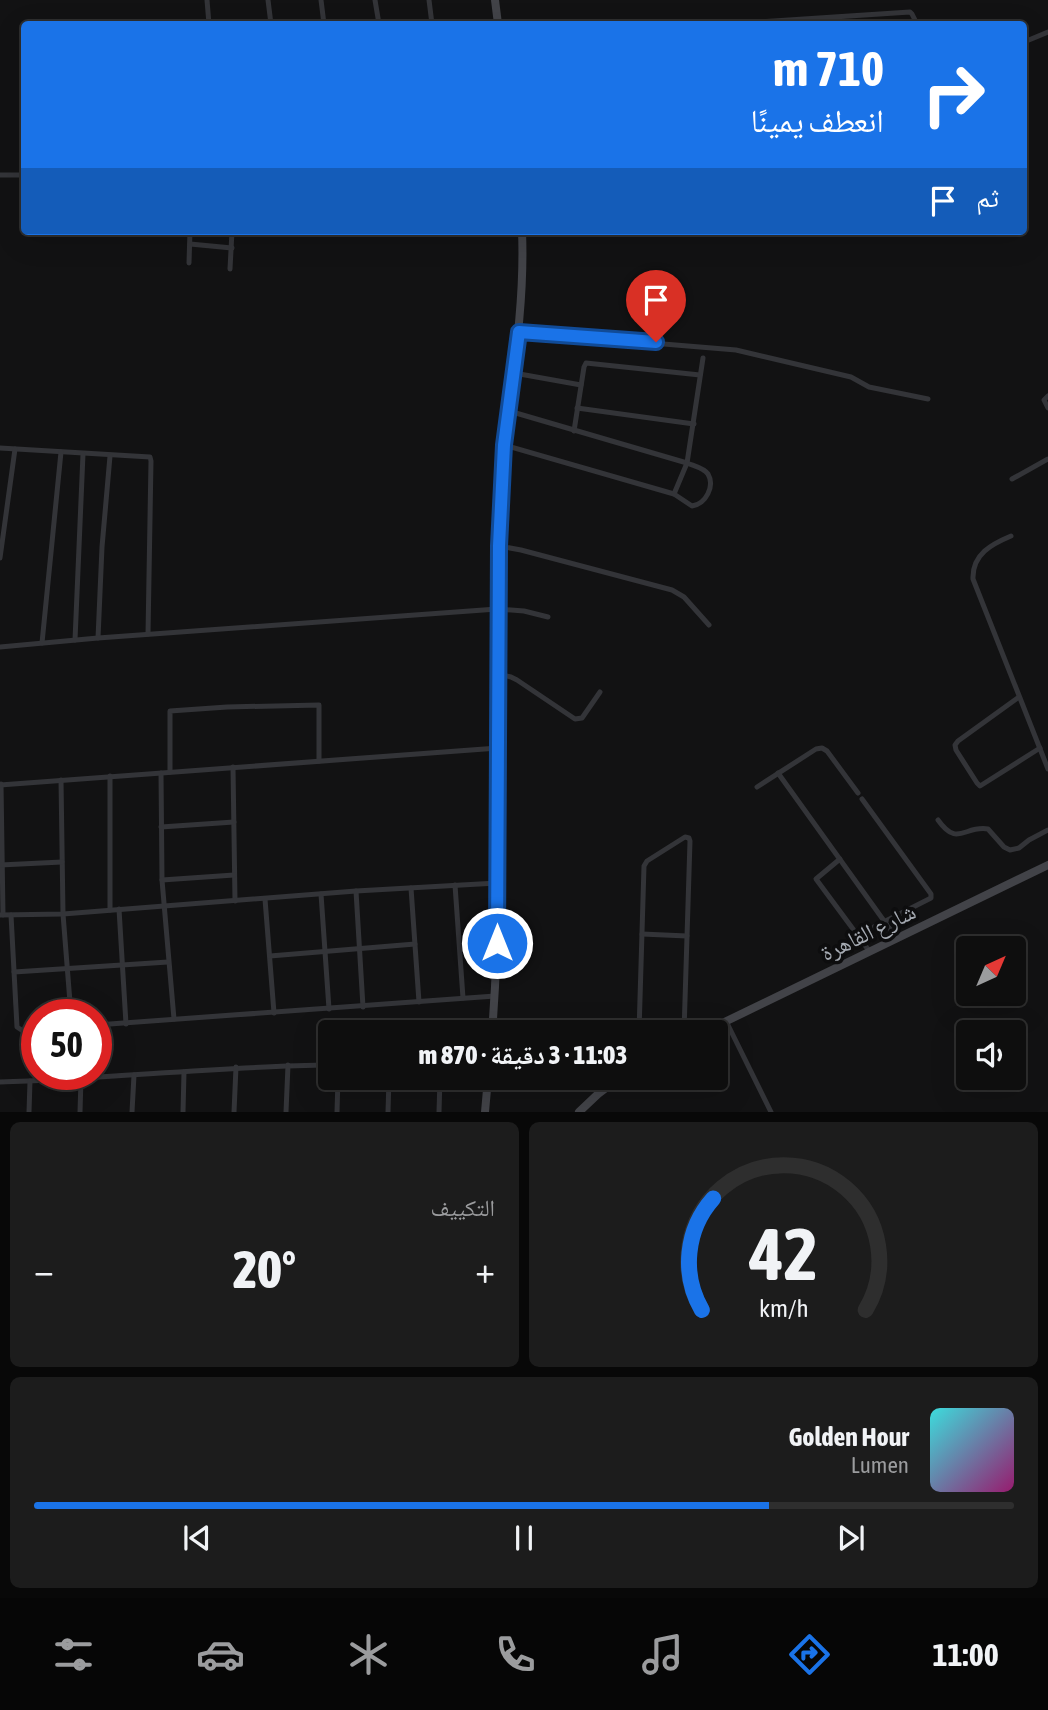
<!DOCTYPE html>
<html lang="ar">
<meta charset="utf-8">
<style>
:root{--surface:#0e0e0e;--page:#1c1c1c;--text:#f1f3f6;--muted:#9b9c9e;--line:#2e2e2e;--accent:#1a73e8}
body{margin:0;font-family:"Asap Condensed","Noto Naskh Arabic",sans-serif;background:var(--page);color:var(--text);direction:rtl;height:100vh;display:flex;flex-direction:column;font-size:26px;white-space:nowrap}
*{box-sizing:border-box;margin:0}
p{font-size:23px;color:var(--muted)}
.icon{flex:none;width:38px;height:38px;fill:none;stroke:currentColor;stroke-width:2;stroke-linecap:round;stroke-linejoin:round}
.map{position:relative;height:1112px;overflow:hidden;direction:ltr}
.panel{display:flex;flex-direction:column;gap:10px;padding:10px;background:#080808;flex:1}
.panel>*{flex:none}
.hud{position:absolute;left:21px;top:21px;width:1006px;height:214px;border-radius:7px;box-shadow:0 7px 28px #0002,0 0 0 2px var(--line);direction:rtl;background:#1a73e8;color:#fff;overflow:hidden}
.needle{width:46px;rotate:44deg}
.fabs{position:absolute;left:956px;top:936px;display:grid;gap:14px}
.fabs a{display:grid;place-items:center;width:70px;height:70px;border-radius:7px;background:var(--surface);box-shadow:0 7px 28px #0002,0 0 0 2px var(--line);font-size:35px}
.speed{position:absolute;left:21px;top:999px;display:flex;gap:14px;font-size:35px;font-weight:700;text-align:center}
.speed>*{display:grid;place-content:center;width:91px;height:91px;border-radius:50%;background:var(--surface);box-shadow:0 7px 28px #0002,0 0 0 2px var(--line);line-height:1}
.speed .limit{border:10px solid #d22;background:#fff;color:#111}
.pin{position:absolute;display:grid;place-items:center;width:60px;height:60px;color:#fff;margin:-72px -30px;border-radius:50% 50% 50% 0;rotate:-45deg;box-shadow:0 0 7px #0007}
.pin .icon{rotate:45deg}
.me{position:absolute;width:77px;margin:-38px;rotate:0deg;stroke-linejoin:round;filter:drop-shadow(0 0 5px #0008)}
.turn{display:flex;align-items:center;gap:24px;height:147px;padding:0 28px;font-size:32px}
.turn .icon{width:91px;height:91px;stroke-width:2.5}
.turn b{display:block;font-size:49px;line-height:60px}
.then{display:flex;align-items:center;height:66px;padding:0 28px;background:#0003;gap:14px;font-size:26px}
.big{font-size:52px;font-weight:800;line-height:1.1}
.panel .widget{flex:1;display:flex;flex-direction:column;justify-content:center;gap:10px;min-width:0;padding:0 24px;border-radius:10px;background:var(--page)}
.panel .dial{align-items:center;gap:0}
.dial svg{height:182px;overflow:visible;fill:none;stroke:var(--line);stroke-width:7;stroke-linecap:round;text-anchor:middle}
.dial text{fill:var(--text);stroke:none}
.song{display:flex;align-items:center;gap:21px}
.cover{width:84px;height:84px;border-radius:10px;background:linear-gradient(135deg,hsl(180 70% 55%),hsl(320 70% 35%))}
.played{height:7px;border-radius:4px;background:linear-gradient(90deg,var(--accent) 75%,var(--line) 75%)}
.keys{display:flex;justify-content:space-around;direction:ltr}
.heat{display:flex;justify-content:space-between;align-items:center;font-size:38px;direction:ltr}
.panel .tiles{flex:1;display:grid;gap:10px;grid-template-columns:1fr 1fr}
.widget:last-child{grid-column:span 2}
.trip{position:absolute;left:318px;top:1020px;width:410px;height:70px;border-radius:7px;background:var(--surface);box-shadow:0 7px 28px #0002,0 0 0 2px var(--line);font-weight:800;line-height:70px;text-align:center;direction:rtl}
.tabs{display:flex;height:112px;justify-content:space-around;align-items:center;background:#060606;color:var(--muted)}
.tabs .icon{width:49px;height:49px}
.tabs .selected{color:var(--accent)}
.tabs b{font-size:32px;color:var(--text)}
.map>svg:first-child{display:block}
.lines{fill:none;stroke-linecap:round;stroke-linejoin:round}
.street{stroke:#333438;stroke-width:5}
.secondary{stroke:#424348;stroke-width:8}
.route-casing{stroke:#114b97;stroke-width:18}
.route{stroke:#1a73e8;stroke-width:12}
.labels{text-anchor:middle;stroke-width:7;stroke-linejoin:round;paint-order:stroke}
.street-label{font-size:23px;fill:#a5aab2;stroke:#0d0d0e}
</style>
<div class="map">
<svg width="1048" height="1112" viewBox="0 0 1048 1112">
<rect width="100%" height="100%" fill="#121213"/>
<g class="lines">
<!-- street -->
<g class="street">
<path d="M207 0 209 24"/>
<path d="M268 0 271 24"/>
<path d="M321 0 324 24"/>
<path d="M375 0 379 24"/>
<path d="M429 0 432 24"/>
<path d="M739 24 742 23 910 12 912 14 917 24"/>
<path d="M1024 42 1048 32"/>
<path d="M0 175H24"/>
<path d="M190 244 232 248"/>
<path d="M189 263 190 231"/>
<path d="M230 269 232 231"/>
<path d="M519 332 736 350 851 377 869 387 928 399"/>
<path d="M514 373 581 385"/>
<path d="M1048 396 1044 400 1048 408"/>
<path d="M577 408 694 424"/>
<path d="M574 431 584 367 586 363 700 375"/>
<path d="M504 445 674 494 692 506C706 504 715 486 708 474 704 468 694 466 687 463L509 411"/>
<path d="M0 448 150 457 151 461 148 634"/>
<path d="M1012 479 1048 459"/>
<path d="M674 494 687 463 703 358"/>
<path d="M1011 536C992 544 972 554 973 579L1048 769"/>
<path d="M499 546 521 550 672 590 684 597 709 625"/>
<path d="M0 558 15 449"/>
<path d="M98 638 102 547 110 456"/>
<path d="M75 640 83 454"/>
<path d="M42 643 61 452"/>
<path d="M0 647 98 638 497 609 524 611 548 617"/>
<path d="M498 674 511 677 517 680 575 719 582 718 600 692"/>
<path d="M1019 697 958 741 955 745 956 750 977 783 980 786 1040 748"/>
<path d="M233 767 235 901"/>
<path d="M170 772V711L227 707 319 705V761"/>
<path d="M161 773 162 880 174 1019"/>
<path d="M778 773 897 939"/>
<path d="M110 776V910"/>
<path d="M61 780 63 914 71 1015"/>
<path d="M1 784 3 915"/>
<path d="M0 785 498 748"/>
<path d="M757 787 816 749 822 748 827 751 858 793"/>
<path d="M938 820C958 848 964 825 988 829L1004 847 1010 850 1019 848 1029 840 1048 830"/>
<path d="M161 827 234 822"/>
<path d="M840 859 816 879 870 952"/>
<path d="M0 865 62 862"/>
<path d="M162 880 234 875"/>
<path d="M455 885 463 998"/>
<path d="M411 888 419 1002"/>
<path d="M356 891 363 1007"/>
<path d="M321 894 329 1009"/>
<path d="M265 899 274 1013"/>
<path d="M119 909 126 1024"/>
<path d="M0 915 63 914 356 891 497 883"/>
<path d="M11 915 17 1027 23 1031 37 1030"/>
<path d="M642 934 687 936"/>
<path d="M858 935 931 898V894L862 799"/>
<path d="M270 956 415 944"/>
<path d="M14 972 168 962"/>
<path d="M726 1021 771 1112"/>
<path d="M96 1025 495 996"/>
<path d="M639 1032 644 866 647 861 685 837 689 838 690 841 684 1032"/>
<path d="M0 1082C110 1079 220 1066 331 1065"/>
<path d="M29 1112 30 1081"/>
<path d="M80 1112 81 1079"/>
<path d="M132 1112 134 1075"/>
<path d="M183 1112 184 1072"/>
<path d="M234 1112 236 1067"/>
<path d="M286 1112 288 1065"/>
<path d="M337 1112 338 1078"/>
<path d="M388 1112 389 1078"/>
<path d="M439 1112 440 1078"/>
</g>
<!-- secondary -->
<g class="secondary">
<path d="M495 0 498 24"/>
<path d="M492 1032C505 870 493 706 499 543 500 510 500 476 504 443 513 372 525 303 522 231"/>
<path d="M704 1032 1048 865"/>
<path d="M485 1112 488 1078"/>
<path d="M579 1112 598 1094 619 1078"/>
</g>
</g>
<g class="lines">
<defs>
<path id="route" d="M497 943 499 546 504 445 519 332 656 342"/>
</defs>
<!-- route casing -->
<use href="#route" class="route-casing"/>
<!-- route -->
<use href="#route" class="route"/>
</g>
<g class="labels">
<!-- street labels -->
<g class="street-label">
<text transform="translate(868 932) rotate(-26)" y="8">شارع القاهرة</text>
</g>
</g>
</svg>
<div class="fabs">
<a><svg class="needle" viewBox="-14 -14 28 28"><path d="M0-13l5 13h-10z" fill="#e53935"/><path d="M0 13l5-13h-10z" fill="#9b9c9e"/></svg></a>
<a><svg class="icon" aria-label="sound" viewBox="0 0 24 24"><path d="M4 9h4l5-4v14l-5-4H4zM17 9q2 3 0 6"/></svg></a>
</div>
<div class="speed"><div class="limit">50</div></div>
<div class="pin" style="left:656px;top:342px;background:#d93025"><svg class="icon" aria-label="arrive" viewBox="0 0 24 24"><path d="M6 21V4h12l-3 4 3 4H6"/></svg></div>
<svg class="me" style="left:497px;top:943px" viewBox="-20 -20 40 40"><circle r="17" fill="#1a73e8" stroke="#fff" stroke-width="3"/><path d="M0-11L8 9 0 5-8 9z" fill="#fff"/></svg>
<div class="trip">11:03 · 3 دقيقة · 870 m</div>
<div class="hud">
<div class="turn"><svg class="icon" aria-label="right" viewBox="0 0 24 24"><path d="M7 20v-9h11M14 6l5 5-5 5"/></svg><div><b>710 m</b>انعطف يمينًا</div></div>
<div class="then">ثم<svg class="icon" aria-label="arrive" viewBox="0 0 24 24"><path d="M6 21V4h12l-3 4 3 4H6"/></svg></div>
</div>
</div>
<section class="panel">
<div class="tiles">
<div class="widget dial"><svg viewBox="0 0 100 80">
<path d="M14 69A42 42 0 1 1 86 69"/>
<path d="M14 69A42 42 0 0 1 19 20" stroke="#1a73e8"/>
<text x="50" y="56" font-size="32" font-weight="700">42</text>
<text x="50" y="72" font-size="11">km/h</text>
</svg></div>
<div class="widget"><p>التكييف</p>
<div class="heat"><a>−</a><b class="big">20°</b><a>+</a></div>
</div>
<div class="widget">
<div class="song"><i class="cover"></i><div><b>Golden Hour</b><p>Lumen</p></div></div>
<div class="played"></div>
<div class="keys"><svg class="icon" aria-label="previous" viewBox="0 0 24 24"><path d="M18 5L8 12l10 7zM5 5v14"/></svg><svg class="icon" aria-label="pause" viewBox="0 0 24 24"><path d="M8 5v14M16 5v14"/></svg><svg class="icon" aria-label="next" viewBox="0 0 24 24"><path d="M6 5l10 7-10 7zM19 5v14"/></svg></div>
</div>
</div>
</section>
<nav class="tabs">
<b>11:00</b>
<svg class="icon selected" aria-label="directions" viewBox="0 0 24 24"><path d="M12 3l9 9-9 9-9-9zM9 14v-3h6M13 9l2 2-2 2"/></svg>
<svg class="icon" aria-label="music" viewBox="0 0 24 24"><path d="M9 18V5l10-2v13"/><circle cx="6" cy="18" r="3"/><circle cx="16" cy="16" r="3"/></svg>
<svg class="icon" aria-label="phone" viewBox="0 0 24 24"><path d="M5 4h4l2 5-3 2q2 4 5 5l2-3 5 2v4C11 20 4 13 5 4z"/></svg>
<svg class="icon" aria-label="climate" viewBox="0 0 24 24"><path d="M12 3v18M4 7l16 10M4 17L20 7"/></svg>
<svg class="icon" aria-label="car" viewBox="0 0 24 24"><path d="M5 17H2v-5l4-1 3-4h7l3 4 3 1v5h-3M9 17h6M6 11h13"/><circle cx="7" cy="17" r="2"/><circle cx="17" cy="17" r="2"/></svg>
<svg class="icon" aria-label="filters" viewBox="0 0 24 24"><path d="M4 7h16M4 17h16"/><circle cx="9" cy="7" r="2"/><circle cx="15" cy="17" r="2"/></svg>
</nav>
